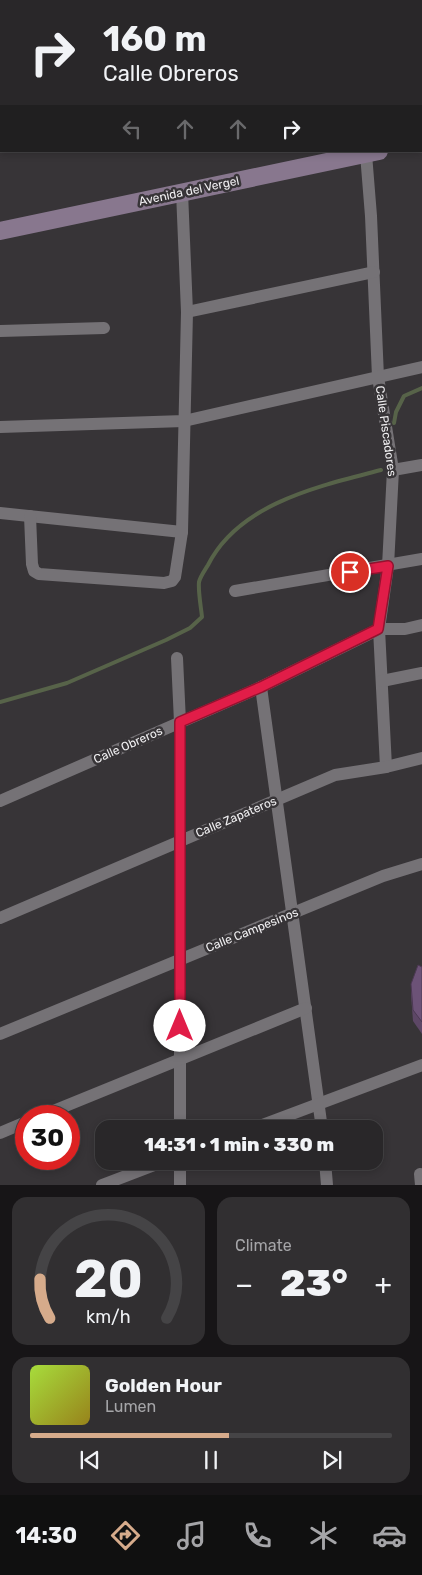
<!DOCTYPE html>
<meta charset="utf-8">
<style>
:root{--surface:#292729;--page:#312f31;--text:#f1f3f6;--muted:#a5a5a8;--line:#454446;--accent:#d6ab8b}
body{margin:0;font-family:Rubik,sans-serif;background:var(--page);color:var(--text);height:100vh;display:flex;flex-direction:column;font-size:19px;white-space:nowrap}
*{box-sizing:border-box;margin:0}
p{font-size:16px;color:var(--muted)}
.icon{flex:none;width:28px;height:28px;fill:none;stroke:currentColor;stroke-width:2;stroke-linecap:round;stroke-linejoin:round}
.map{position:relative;height:1185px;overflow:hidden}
.side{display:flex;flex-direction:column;gap:12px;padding:12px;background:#171517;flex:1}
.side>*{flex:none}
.guide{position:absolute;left:0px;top:0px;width:422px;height:152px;box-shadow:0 2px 8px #0003,0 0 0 1px var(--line);background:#292729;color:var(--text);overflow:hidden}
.speed{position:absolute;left:15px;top:1105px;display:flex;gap:10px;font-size:25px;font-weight:700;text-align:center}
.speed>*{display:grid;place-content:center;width:65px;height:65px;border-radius:50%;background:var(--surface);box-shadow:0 2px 8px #0003,0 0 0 1px var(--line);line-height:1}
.speed .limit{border:8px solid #d22;background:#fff;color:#111}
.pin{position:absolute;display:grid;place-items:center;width:42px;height:42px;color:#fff;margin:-21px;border:2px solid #fff;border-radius:50%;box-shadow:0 1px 5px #0007}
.me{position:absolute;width:55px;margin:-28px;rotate:0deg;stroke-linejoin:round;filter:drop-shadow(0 0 4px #0008)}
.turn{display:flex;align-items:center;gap:18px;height:105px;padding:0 20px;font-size:22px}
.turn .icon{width:65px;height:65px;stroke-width:2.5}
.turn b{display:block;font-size:35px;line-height:42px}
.lanes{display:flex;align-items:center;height:48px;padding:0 20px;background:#0003;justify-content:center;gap:25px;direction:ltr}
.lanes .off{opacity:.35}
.big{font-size:38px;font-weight:800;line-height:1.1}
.side .widget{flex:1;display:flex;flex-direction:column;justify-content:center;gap:8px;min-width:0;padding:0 18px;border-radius:15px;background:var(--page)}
.side .dial{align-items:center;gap:0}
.dial svg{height:130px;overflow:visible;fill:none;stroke:var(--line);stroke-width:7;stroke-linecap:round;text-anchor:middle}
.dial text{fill:var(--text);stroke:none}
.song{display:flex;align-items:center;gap:15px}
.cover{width:60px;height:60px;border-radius:8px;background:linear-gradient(135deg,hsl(80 70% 55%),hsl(50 70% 35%))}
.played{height:5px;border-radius:2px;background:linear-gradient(90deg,var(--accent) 55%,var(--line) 55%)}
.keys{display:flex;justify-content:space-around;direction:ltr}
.heat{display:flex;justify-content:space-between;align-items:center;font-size:28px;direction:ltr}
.side .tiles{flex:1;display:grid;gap:12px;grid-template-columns:1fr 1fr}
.widget:last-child{grid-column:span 2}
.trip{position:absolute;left:95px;top:1120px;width:288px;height:50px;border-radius:15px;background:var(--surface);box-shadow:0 2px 8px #0003,0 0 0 1px var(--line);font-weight:800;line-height:50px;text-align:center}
.menu{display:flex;height:80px;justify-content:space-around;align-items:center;background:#101010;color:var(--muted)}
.menu .icon{width:35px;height:35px}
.menu .selected{color:var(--accent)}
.menu b{font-size:22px;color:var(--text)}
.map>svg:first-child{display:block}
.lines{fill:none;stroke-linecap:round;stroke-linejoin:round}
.stream{stroke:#576349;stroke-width:4}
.street{stroke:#757276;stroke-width:12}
.secondary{stroke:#88778e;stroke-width:18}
.wall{fill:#5d4766}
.building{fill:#6c5277;stroke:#4c3953}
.route-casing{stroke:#92132f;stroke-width:12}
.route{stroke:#e11d48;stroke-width:9}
.labels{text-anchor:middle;stroke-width:5;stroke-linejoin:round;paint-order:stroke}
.street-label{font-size:12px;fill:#f0eff1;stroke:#373437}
</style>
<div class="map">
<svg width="422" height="1185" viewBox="0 0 422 1185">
<rect width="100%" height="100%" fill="#373437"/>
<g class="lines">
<!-- stream -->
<g class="stream">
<path d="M394 423 396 412 404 396 422 388"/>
<path d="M0 702 67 683 166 640 190 628 202 617C201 607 198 591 199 582 200 577 205 570 208 565 239 503 320 486 381 470"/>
</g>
<!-- street -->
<g class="street">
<path d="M366 154 371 216 378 377 393 470 388 566 379 629 386 767"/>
<path d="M187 312 374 272"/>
<path d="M0 331 104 328"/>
<path d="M0 427 184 421 422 367"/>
<path d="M393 470 422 465"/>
<path d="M0 513 182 532"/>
<path d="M30 516 32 564 34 571 39 574 164 583 172 581 175 577 182 532 187 312 182 192"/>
<path d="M235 591 422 559"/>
<path d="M177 658 180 722V1129"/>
<path d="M382 681 422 673"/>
<path d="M261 687 322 1129"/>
<path d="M0 801 261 687 379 629H405L422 625"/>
<path d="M0 918 335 775 386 767 422 758"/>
<path d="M0 1034 293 913 383 876 422 864"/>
<path d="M41 1116 306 1008"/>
<path d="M252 1129 422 1065"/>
<path d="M0 1133 26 1122"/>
<path d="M325 1161 327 1185"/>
<path d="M420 1174 421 1185"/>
<path d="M102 1185 165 1161"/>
<path d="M180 1185V1161"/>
</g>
<!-- secondary -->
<g class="secondary">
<path d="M421 142H422"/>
<path d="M0 231 379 151"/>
</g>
</g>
<!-- wall -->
<path class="wall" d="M422 967V1034L413 1021 411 995V984Z"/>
<!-- building -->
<path class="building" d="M418 965 422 967V1022L413 1010 411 984Z"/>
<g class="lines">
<defs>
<path id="route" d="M180 1026V722L261 687 378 629 388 566 350 572"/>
</defs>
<!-- route casing -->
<use href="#route" class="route-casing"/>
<!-- route -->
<use href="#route" class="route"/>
</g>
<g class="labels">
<!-- street labels -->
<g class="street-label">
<text transform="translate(189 191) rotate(-12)" y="4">Avenida del Vergel</text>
<text transform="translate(386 431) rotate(82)" y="4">Calle Piscadores</text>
<text transform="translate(128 745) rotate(-24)" y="4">Calle Obreros</text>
<text transform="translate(236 817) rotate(-23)" y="4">Calle Zapateros</text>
<text transform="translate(252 930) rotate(-22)" y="4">Calle Campesinos</text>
</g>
</g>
</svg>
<div class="speed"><div class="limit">30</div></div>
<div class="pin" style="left:350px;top:572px;background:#d93025"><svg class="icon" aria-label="arrive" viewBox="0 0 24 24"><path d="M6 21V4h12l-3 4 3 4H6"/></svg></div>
<svg class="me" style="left:180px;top:1026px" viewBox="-20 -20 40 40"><circle r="19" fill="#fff"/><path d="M0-13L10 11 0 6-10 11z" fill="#e11d48"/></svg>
<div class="trip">14:31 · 1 min · 330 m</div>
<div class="guide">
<div class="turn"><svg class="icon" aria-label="right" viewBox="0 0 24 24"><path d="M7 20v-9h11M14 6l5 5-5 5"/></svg><div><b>160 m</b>Calle Obreros</div></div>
<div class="lanes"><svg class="icon off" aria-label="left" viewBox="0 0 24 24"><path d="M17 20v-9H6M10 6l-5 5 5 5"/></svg><svg class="icon off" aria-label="ahead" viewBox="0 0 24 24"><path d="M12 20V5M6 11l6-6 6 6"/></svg><svg class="icon off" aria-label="ahead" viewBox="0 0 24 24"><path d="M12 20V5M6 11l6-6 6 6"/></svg><svg class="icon" aria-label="right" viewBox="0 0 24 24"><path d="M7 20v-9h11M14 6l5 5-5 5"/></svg></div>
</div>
</div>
<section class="side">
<div class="tiles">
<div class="widget dial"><svg viewBox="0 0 100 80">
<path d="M14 69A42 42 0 1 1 86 69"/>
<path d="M14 69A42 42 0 0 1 8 45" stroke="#d6ab8b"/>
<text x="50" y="56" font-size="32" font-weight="700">20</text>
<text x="50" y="72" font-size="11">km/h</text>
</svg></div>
<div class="widget"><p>Climate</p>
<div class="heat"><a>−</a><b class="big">23°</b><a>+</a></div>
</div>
<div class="widget">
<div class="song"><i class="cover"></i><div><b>Golden Hour</b><p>Lumen</p></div></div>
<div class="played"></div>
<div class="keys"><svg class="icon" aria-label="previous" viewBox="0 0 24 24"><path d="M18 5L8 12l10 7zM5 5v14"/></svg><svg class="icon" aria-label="pause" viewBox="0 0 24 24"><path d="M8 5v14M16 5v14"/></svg><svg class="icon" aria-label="next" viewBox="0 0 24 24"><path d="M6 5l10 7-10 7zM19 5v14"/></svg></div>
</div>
</div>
</section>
<nav class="menu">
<b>14:30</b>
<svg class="icon selected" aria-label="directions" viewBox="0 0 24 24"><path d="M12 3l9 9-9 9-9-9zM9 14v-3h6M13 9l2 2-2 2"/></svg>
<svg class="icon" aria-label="music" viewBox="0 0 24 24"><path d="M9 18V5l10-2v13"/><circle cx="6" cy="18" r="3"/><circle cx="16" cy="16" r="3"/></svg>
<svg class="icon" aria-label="phone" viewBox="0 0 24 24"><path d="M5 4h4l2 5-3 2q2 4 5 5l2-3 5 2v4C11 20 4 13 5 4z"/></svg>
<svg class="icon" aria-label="climate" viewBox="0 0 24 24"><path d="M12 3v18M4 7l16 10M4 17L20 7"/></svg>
<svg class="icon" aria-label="car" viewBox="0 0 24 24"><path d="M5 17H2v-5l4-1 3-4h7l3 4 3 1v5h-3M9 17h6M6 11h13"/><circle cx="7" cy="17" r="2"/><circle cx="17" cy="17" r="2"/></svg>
</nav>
